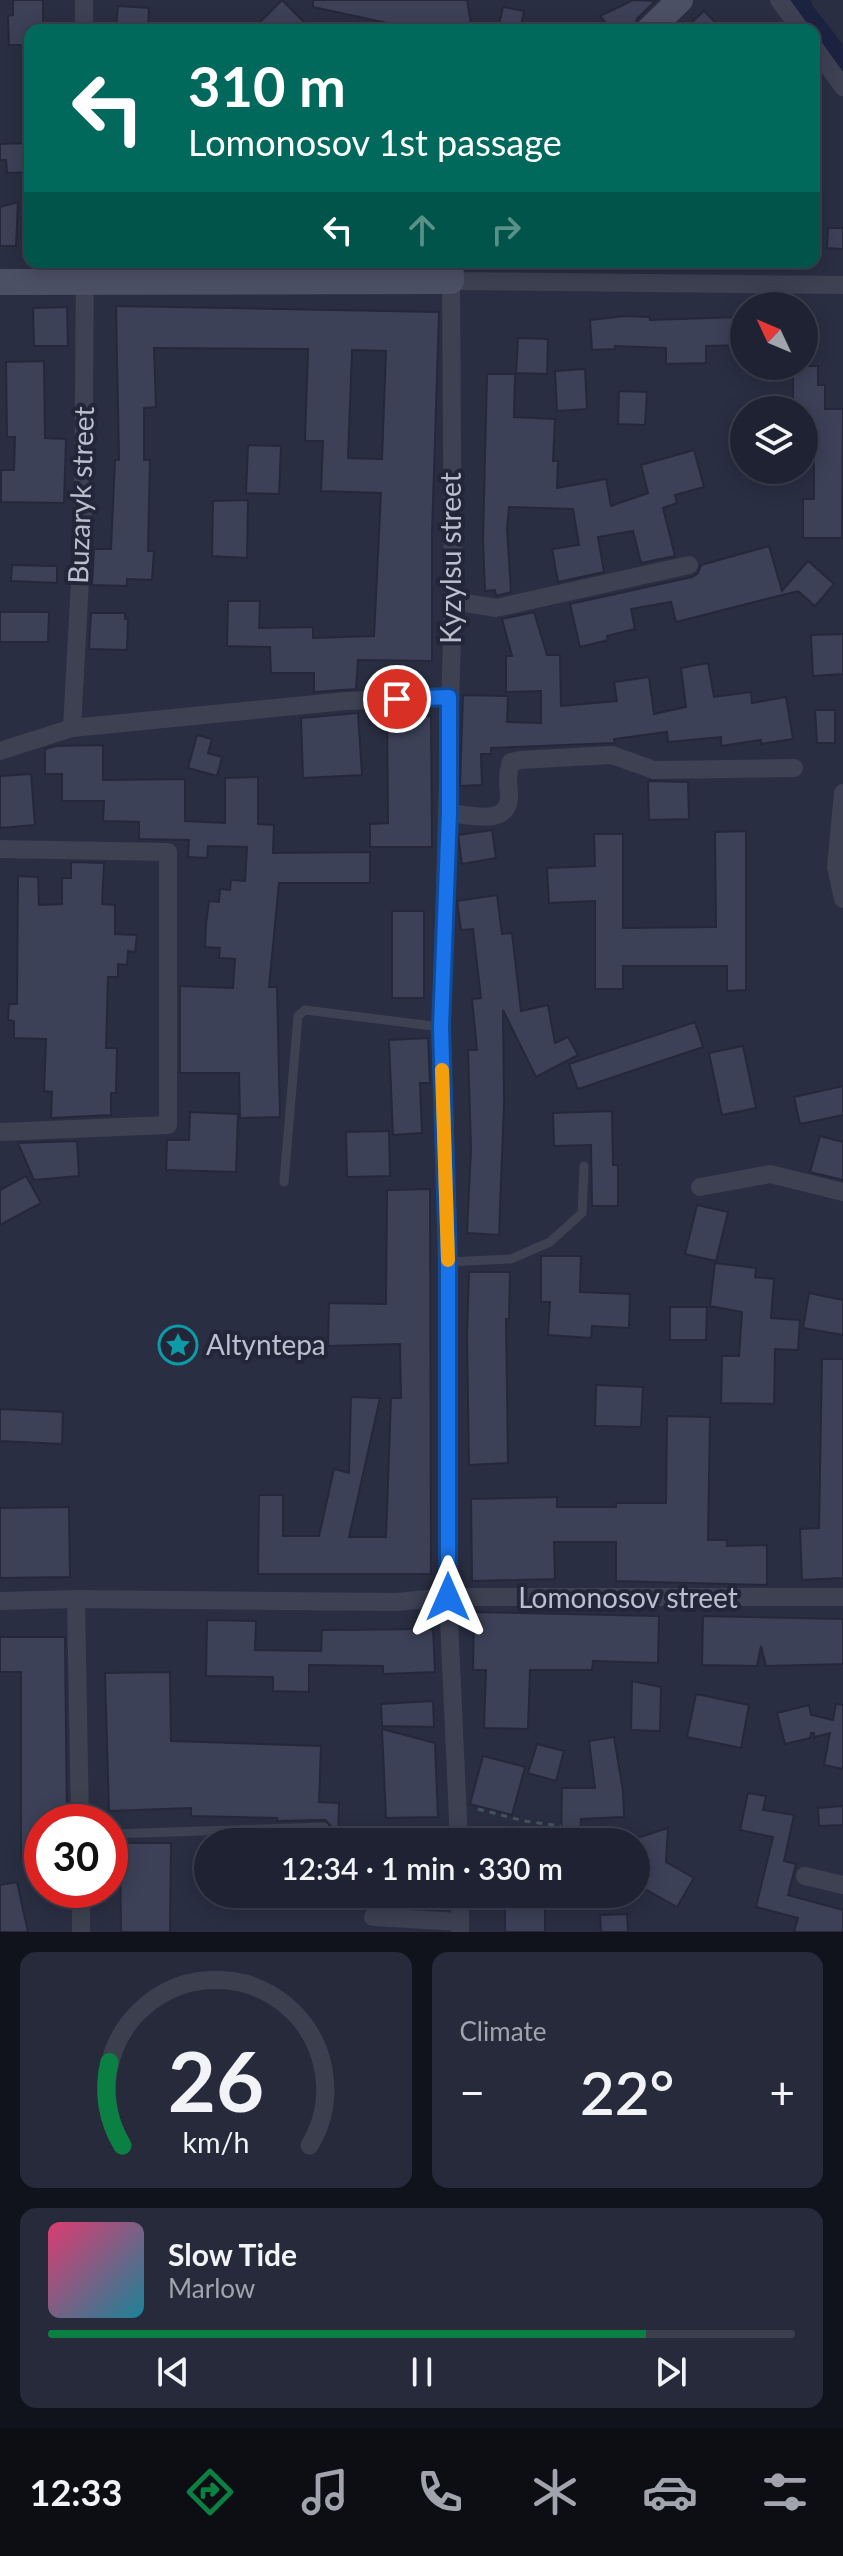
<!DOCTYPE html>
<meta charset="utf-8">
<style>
:root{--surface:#1f2232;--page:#272a3a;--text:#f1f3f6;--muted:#a1a4ac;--line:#3c3f4d;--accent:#0b8043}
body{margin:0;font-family:Lato,sans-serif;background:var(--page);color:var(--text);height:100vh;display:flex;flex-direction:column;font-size:30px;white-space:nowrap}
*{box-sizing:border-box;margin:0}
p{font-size:26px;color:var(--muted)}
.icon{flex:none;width:44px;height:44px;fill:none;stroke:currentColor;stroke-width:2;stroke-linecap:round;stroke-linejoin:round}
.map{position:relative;height:1932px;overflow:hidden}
.details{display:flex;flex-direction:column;gap:20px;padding:20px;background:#11131c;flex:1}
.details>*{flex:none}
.guide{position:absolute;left:24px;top:24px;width:796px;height:244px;border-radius:16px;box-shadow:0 4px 20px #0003,0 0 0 2px var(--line);background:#00695c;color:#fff;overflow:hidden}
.needle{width:52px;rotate:314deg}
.fabs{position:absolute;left:730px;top:292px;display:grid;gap:16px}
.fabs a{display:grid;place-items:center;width:88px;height:88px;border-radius:50%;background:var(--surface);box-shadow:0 4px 20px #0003,0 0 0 2px var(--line);font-size:40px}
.speed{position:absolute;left:24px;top:1804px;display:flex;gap:16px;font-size:40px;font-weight:700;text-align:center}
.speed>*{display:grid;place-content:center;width:104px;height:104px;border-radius:50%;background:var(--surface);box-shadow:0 4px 20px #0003,0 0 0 2px var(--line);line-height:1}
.speed .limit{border:12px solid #d22;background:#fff;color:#111}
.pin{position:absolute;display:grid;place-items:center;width:68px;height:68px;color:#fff;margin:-34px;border:4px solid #fff;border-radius:50%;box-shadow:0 2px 8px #0007}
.me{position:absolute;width:88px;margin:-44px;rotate:0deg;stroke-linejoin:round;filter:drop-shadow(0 0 6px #0008)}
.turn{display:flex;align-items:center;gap:28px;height:168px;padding:0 32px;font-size:36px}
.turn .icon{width:104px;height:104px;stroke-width:2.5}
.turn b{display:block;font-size:56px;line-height:68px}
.lanes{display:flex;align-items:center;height:76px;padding:0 32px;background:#0003;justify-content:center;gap:40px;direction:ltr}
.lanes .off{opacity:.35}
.big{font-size:60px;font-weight:600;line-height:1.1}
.details .card{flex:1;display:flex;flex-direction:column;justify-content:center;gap:12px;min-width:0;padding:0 28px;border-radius:16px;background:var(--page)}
.details .dial{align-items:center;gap:0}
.dial svg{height:208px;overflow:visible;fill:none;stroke:var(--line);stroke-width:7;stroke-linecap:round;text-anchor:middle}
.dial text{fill:var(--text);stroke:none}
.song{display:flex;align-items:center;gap:24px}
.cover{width:96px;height:96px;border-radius:12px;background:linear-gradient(135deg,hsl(340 70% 55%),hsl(190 70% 35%))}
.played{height:8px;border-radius:4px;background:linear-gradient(90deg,var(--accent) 80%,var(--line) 80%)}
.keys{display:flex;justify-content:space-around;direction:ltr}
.heat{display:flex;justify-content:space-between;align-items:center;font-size:44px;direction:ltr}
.details .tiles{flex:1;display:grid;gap:20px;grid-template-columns:1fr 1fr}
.card:last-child{grid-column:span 2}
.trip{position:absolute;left:194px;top:1828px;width:456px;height:80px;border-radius:40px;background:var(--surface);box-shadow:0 4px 20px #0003,0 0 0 2px var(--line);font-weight:600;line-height:80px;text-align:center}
.dock{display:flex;height:128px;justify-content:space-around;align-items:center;background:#0c0e14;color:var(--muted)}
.dock .icon{width:56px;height:56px}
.dock .active{color:var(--accent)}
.dock b{font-size:36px;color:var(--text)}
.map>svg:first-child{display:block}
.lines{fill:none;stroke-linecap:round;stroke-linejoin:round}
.canal{stroke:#1c2341;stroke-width:20}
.building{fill:#3c4158;stroke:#24283a;stroke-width:2;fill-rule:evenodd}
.path{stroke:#45545b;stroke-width:3;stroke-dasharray:6 6;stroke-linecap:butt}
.lane{stroke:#3d4152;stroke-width:9}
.street{stroke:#3d4152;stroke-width:18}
.secondary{stroke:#4c5065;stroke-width:26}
.route-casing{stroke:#114b97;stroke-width:20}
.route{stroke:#1a73e8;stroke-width:14}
.slow{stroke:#f59e0b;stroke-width:14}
.labels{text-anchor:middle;stroke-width:8;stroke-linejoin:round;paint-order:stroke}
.street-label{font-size:28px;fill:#bbbecc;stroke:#222638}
.poi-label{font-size:28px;fill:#bbbecc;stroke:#222638;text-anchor:start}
</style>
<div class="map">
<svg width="843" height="1932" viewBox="0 0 843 1932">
<rect width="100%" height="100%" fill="#292e42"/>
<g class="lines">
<!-- canal -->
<path class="canal" d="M800 0 804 11 843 61"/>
</g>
<!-- building -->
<g class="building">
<path d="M13 0H43V30H30V45H9L8 16 13 15Z"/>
<path d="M282 0 312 30H252Z"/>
<path d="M313 0H467L472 30H392V24L313 7Z"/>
<path d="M633 0 655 1 637 19 633 30H612L600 16Z"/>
<path d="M118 6 149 8 148 30 116 28Z"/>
<path d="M503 7 524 11 520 30H498Z"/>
<path d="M704 11 723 30H683Z"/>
<path d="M30 143V172L7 173 6 160H0V144Z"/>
<path d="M18 202 16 246H0V207Z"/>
<path d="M828 228H843V249L827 248Z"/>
<path d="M116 306 439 312 432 534V661L358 660 356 689 314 692V673H271L270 647 227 646 228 601H260L259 628 313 627V638L374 636 381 493 321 491 323 441H305L308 349 154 348 156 407 144 408V460H150L148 551H154L152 580 127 579V586L92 585 94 549H111L115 460H119ZM352 350 386 351 382 459 348 458Z"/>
<path d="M67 307 68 346H34L33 308Z"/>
<path d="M625 316 650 317V320L742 317 743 345 706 346V363L666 364V348L615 346V349L592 350 590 320Z"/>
<path d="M518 338 548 339 547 374 516 373Z"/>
<path d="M44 361 45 438 66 439 64 503 1 502V470H14L15 437H7L6 362Z"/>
<path d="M793 366H818V385H825V409H843L842 538H803V499H814V456L804 457V410H793Z"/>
<path d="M585 369 587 409 557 411 555 371Z"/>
<path d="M487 374H515L514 417 555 419 553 461H558L557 488 606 479 611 506 648 493 641 465 694 450 704 487 675 495 677 503 663 508 675 556 641 563 633 531 598 537 604 572 558 582 552 549 579 545 573 509 509 507 507 529 511 592 496 596 495 590 485 591 483 540Z"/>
<path d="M619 391 647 392 645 425 618 424Z"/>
<path d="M248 445 281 446 279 494 246 493Z"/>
<path d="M248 500 247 558 212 556 213 501Z"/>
<path d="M769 546 782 591 808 561 834 584 815 606 798 591 676 622 671 602 631 609 635 629 607 636 608 640 580 647 570 604 692 577 698 573 701 565Z"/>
<path d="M12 565 57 566V583L11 581Z"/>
<path d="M0 612H49L48 642H0Z"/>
<path d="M534 612 547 655H560L561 706 617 701 614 682 649 677 654 714 686 707 681 668 708 663 714 697 751 692 752 703 786 697 793 739 761 744V740L721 746V737L668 742 667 732 614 739 615 743 491 748V754H481L482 785 460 786 463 695 508 696 507 722 541 723V691L506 692V656H512L502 619Z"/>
<path d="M91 613H125V619H128L127 650 89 649Z"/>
<path d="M843 634V674L813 676 811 635Z"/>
<path d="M815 710H835V743H817Z"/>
<path d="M358 713 362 775 303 778 301 718Z"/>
<path d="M387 716H431L432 847H370V824L388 823Z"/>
<path d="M197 735 212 739 208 753 222 757 217 776 188 768Z"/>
<path d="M103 745V780L185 779V821L225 823V778L258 777V824L274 825 273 853 370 852V883H279L269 987H277L280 1117 240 1118 239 1073H180V986L233 988 235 959 219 958 220 948 205 947 206 924 209 901 219 902 220 889 230 890 231 880 245 881 247 847 208 846 207 858 188 857 189 840 139 839V822L103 821 104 801H62V774H45V749L56 746Z"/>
<path d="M31 774 35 825 0 828V776Z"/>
<path d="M648 781 688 782 689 819 649 820Z"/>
<path d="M492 830 496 858 462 864 458 835Z"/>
<path d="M746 831V990L727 991V966H623V989H595V901L549 903 547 868 595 866 594 834H623V928L716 927 715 832Z"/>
<path d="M71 862 104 863 102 904 115 905V934L137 935 135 952 128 951 127 965 118 964V977H108L106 1048H117L116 1093H111V1115L51 1118 52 1092 44 1091 46 1039 14 1038V1021L8 1020 9 1004H17L18 876 38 877 39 905 62 904V878H71Z"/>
<path d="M497 895 502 934 512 933 521 1011 548 1005 555 1043 568 1037 578 1055 536 1077 503 1010 504 1104 499 1235 467 1233 471 1149 468 1050H477L472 999 481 998 473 929 461 930 457 901Z"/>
<rect x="392" y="911" width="32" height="87"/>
<path d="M695 1022 703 1047 578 1089 569 1064Z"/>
<path d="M428 1038 430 1083H420L422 1133 393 1135 389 1040Z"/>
<path d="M743 1046 756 1108 722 1115 709 1053Z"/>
<path d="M843 1086V1115L800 1124 794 1097Z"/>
<path d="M612 1111 613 1165H618V1206H592L591 1145 554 1146 553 1113Z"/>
<path d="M190 1112 238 1114 236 1172 166 1170 167 1140H189Z"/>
<path d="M389 1131 390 1176 347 1177 346 1132Z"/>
<path d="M820 1136 843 1142V1180L810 1172Z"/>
<path d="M77 1141 79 1176 34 1180 18 1143Z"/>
<path d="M26 1176 41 1203 0 1225V1190Z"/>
<path d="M430 1189 431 1574H258L259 1495H283V1536H319L334 1469 349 1473 351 1397 380 1398 349 1537H386L391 1398H401L400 1344 328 1346 329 1303 386 1304 387 1190Z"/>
<path d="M697 1205 728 1212 716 1261 685 1254Z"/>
<path d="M541 1256H581L580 1292 630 1294 629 1328 592 1326 591 1338 548 1335 550 1302H541Z"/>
<path d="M715 1263 756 1268 755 1277 774 1279 771 1318 800 1320 798 1350 775 1349 774 1404 721 1403 722 1356H739L742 1312 710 1306Z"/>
<path d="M469 1272H510L509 1319H506L508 1463 469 1465 467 1336Z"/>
<path d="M809 1293 843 1300V1335L803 1328Z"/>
<path d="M670 1307H707L706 1340H670Z"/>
<path d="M822 1359H843V1578L802 1580 800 1529 819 1528Z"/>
<path d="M596 1385 643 1387 641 1427 595 1426Z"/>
<path d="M0 1409 63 1412 62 1444 0 1441Z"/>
<path d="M667 1416 710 1417 708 1540H727V1546L767 1545V1585L616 1581V1542H554L555 1579 472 1581 471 1499 557 1497V1507H616V1503H666Z"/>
<path d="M69 1507 70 1577 0 1578V1508Z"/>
<path d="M474 1612 659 1616 658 1663 593 1661 592 1670H530L528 1729 484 1728 486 1670H473Z"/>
<path d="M703 1616 843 1619V1664L766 1666 761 1646 757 1666 702 1665Z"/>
<path d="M207 1620 256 1621 255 1650 321 1651 322 1630 433 1629 435 1672 383 1674V1666L309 1665V1692L273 1691V1677L206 1676Z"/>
<path d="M0 1637H65L67 1822H42V1859H21V1672H0Z"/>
<path d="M170 1672 171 1741 321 1746 319 1802 339 1803 338 1842H277V1836L327 1834 331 1826 325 1820 277 1821V1818L191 1816V1808L109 1811 105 1673Z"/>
<path d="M632 1681 661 1687 660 1731 631 1730Z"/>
<path d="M696 1694 749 1705 741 1748 687 1737Z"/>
<path d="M433 1701 434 1727 382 1726 381 1704Z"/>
<path d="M836 1704 843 1705V1769L824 1765 830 1733 814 1737V1733H811L810 1738 785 1744 777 1713 809 1705 811 1715 833 1720Z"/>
<path d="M382 1729 435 1743 438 1817 386 1818Z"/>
<path d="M614 1737 623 1791 624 1817 581 1819 580 1842H561L562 1788H595L589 1741Z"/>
<path d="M537 1744 564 1751 556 1781 528 1773Z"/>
<path d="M483 1756 525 1767 512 1815 470 1804Z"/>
<path d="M748 1793 766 1796 763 1810 794 1815 784 1861 796 1864 788 1895 843 1910V1932H794L798 1918 756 1907 773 1837 740 1830Z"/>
<path d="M843 1806V1825L819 1826 818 1808Z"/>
<path d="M511 1826 558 1833 557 1842H510Z"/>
<path d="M668 1828 666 1862 694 1878 677 1907 636 1884 637 1838Z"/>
<path d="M120 1843H171L170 1932H121Z"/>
<path d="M17 1882 28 1932H0V1885Z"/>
<path d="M404 1894H442V1909L405 1907Z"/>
<path d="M505 1895 545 1896V1932H505Z"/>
<path d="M627 1914 628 1932H601L600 1915Z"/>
</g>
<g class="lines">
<!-- path -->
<path class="path" d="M478 1809 524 1821 561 1826"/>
<!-- lane -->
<g class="lane">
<path d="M284 1182 298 1016 305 1010 441 1027"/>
<path d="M448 1262 511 1259 550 1242 582 1213 584 1166"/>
<path d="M110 1834 324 1827"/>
</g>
<!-- street -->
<g class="street">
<path d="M84 0V30"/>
<path d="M779 0 801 30"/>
<path d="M814 47 843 87"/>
<path d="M453 601 496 608 689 565"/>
<path d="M72 728 83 525 85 262"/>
<path d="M0 751 72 728 346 701 449 697"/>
<path d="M843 793 836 867 843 899"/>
<path d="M449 813C471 815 511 827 509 794 508 783 507 773 511 762L520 760 612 755 654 770 794 768"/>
<path d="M0 849 168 852V1125L0 1132"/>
<path d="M700 1187 770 1174 843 1192"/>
<path d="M76 1599 80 1822"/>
<path d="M0 1601 76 1599 396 1602 448 1597H843"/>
<path d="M459 1842 448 1597V1262L441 1027 453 601 451 281 843 285"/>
<path d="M805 1876 843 1885"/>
<path d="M81 1890V1932"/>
<path d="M460 1894V1931"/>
<path d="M373 1917 460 1922"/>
</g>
<!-- secondary -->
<g class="secondary">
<path d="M649 30 680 0"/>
<path d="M0 282 451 281 450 262"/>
</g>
</g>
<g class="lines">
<defs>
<path id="route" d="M397 699 449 697V813L441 1027 448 1262V1597"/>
</defs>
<!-- route casing -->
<use href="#route" class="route-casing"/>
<!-- route -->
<use href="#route" class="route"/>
<!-- slow -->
<path class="slow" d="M442 1070 448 1260"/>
</g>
<!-- icons -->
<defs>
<symbol id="sight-ring" viewBox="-11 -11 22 22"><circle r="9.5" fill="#222638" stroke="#0f9aa8" stroke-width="1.5"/><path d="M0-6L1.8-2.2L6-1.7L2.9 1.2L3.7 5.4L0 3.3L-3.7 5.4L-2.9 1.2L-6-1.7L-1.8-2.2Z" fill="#0f9aa8"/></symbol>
</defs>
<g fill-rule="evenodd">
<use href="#sight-ring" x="156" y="1323" width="44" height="44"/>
</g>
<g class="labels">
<!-- street labels -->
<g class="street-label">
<text transform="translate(81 495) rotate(-88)" y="10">Buzaryk street</text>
<text transform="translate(451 558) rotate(-90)" y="10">Kyzylsu street</text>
<text x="628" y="1608">Lomonosov street</text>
</g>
<!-- poi labels -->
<g class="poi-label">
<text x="206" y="1355">Altyntepa</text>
</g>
</g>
</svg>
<div class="fabs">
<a><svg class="needle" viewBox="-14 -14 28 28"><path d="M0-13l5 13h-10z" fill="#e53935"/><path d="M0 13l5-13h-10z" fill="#a1a4ac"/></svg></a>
<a><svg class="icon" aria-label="layers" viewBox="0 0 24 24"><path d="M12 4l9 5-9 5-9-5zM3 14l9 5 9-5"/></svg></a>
</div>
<div class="speed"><div class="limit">30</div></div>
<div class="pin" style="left:397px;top:699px;background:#d93025"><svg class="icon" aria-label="arrive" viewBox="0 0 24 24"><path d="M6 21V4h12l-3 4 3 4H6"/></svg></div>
<svg class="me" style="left:448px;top:1597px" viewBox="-20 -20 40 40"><path d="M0-17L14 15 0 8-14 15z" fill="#1a73e8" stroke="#fff" stroke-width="4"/></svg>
<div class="trip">12:34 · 1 min · 330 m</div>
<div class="guide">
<div class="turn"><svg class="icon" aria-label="left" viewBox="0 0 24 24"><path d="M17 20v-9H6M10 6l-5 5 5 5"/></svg><div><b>310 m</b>Lomonosov 1st passage</div></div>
<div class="lanes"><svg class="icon" aria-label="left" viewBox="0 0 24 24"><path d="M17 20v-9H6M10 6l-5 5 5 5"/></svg><svg class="icon off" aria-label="ahead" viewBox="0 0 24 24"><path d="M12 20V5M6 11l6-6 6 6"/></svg><svg class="icon off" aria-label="right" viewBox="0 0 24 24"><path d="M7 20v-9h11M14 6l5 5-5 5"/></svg></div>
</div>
</div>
<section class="details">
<div class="tiles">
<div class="card dial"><svg viewBox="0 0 100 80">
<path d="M14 69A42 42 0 1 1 86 69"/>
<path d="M14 69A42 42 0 0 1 9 37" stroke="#0b8043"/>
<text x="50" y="56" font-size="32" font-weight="700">26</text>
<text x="50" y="72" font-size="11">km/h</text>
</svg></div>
<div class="card"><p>Climate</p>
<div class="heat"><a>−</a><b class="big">22°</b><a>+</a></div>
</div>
<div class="card">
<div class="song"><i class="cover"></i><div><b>Slow Tide</b><p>Marlow</p></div></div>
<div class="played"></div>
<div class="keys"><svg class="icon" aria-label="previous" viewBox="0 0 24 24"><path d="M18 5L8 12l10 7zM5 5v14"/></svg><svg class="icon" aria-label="pause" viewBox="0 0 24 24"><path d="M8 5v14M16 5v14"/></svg><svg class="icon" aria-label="next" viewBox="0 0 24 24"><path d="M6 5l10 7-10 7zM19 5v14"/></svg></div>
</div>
</div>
</section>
<nav class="dock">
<b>12:33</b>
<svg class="icon active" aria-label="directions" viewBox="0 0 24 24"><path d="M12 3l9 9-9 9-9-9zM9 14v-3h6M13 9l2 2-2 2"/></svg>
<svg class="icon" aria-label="music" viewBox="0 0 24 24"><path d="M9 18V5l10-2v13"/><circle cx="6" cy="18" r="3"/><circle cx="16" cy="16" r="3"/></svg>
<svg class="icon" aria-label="phone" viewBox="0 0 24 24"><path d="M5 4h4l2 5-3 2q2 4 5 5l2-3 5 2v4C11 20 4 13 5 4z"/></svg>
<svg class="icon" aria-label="climate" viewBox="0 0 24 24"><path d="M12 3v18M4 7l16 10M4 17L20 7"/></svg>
<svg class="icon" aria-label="car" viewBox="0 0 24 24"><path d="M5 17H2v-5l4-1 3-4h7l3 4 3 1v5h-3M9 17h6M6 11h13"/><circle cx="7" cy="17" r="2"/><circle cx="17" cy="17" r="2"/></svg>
<svg class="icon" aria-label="filters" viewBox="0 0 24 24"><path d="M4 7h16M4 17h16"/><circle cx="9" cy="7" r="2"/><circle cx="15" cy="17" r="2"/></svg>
</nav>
